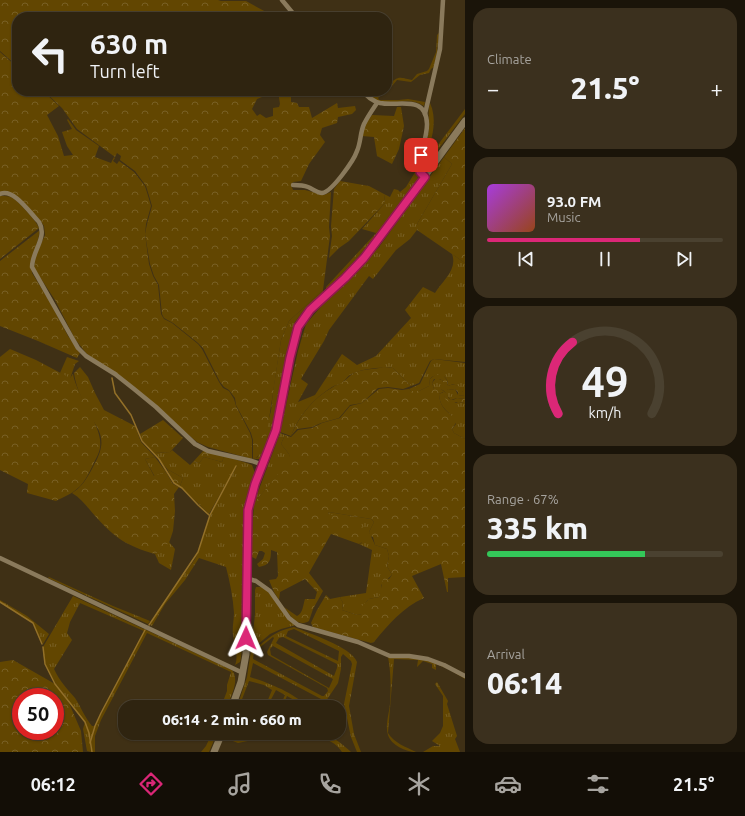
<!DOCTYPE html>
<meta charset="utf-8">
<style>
:root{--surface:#2f2410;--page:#3b301e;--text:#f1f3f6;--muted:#a7a49f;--line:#4a4130;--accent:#db2777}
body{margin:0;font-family:Ubuntu,sans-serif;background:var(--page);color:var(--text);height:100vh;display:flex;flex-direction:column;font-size:15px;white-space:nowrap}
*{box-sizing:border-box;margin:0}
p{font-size:13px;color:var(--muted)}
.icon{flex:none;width:22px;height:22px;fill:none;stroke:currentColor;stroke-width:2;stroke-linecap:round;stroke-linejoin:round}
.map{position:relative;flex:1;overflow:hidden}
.sheet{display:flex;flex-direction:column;gap:8px;padding:8px;background:#1a1409;width:280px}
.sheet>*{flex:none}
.guide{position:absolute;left:12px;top:12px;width:380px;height:84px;border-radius:16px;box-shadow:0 1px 3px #0004,0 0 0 1px var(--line);background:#2f2410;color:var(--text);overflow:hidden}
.speed{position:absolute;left:12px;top:688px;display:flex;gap:8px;font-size:20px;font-weight:700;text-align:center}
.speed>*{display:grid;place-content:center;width:52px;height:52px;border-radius:50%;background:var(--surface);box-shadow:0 1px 3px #0004,0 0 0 1px var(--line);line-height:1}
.speed .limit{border:6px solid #d22;background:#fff;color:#111}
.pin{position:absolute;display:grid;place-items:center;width:34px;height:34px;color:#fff;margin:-17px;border-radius:8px;box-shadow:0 2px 6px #0006}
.me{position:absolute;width:44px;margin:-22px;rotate:1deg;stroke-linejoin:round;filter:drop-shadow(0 0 3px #0008)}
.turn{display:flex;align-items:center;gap:14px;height:84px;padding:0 12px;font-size:18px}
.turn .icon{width:52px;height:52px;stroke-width:2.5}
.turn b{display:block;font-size:28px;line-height:34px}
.big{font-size:30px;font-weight:800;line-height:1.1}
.sheet .widget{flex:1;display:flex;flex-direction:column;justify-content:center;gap:6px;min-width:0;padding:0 14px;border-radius:16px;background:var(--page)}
.sheet .dial{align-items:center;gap:0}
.dial svg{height:104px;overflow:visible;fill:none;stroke:var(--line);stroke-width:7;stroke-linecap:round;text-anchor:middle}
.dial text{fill:var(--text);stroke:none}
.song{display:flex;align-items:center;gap:12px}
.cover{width:48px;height:48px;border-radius:6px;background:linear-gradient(135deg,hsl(280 70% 55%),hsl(20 70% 35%))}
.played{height:4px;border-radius:2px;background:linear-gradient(90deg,var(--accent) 65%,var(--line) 65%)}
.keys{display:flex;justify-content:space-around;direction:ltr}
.heat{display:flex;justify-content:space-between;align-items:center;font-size:22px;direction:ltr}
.charge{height:6px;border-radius:3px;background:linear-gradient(90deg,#34c759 67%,var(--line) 0)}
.trip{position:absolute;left:118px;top:700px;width:228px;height:40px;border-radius:16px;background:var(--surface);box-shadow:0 1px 3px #0004,0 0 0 1px var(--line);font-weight:800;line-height:40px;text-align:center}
.menu{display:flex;height:64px;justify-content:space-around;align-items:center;background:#130e06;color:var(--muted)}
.menu .icon{width:28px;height:28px}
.menu .on{color:var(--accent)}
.menu b{font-size:18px;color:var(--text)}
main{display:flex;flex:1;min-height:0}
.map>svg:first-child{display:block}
.grass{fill:url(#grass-tufts);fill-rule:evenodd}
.forest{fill:url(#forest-crowns);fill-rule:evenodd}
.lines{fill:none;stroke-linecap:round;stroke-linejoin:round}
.stream{stroke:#937028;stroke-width:1.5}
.street{stroke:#8a7a5c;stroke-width:4.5}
.secondary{stroke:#8a7a5c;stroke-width:7}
.route-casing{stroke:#8e194d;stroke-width:10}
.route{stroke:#db2777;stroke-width:7}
</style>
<main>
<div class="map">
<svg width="465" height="752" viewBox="0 0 465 752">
<defs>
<pattern id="grass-tufts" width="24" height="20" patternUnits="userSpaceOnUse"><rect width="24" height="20" fill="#624601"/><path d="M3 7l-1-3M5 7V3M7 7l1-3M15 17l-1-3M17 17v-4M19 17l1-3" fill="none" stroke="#786025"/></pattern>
<pattern id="forest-crowns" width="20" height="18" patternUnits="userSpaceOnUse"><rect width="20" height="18" fill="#624601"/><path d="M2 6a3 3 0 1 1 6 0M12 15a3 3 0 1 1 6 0" fill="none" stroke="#786025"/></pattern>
</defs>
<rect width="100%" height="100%" fill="#3f3015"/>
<!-- grass -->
<g class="grass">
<path d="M439 33 437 52 434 67 431 69 429 73 420 75 411 82 397 80 392 86 387 89V84C401 77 395 76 412 80L417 74 427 71 429 69 436 52 437 35Z"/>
<path d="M365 91H385L378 98 379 100H399L408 99 425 102 424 106C408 95 389 108 374 100 371 98 368 94 365 91Z"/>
<path d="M430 103C437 118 433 136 428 150L431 154 465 109V114L424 168 422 166V162C424 151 428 140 429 129 430 120 427 112 430 103Z"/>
<path d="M444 157 452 164 417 224 420 226 410 239 396 250 373 279 369 276 329 330 324 341 301 379 308 384 298 402 315 395 342 354 357 365 376 356 411 318 405 310 423 287 435 293C442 281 458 270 452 254L465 263V362L434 359 430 361 419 383 411 386 393 368C382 366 359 369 350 375 347 377 344 381 341 384 338 385 335 385 332 387 313 399 299 415 291 436L280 432 298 351 306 324 324 303 349 280 379 247Z"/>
<path d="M417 169 418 179C390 218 362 258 326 289V287L376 233 362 229 385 203 384 194 390 197 394 189 398 190 400 192 406 187Z"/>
<path d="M323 290V293L304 310 295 322 270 435 261 458 259 459H253L258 457 271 411 273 391 281 340 289 321Z"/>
<path d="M67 357 79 361 75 364 70 379 60 373Z"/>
<path d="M434 359 465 363V392H463C458 386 455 382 448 386 449 375 437 371 430 379L429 386 419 391H411L409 389 420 384 431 361Z"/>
<path d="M436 378 442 380 448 390 455 389 458 395 465 396V399L457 398 451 400C447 397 446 390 440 389 438 389 436 389 434 389L432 383Z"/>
<path d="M444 392V396L456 403 458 402 465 403V439L454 433 452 429 456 424C451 410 440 411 439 394Z"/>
<path d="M280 433 285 435 281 444 289 454 291 460 254 503Z"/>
<path d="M172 450 190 465 193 462 199 463 204 457 222 462 224 456 247 463 252 465 255 473 245 505 243 523 246 600 241 658 240 662 235 665C239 656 234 644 233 635 232 628 234 620 234 613 233 598 230 582 226 567L199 558 185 580 165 604 152 626 150 625 158 610 195 559 198 553 210 515 237 466H236L209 514 180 486 183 478 167 469 154 453 170 452Z"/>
<path d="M155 457 166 472 155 477 145 459Z"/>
<path d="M329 512 371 519 374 522 369 532 375 545 387 549 389 556 387 566 392 575 381 585V593L379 597 369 599 366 602 363 614 357 615 342 610 343 603 340 597 366 593 372 550 359 544 362 543 328 514Z"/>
<path d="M169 542 175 549 171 570 159 563 155 554Z"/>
<path d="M49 577 113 606 150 621 148 624 48 578Z"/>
<path d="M256 587H262L265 588 296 625 281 629 270 634 251 650 255 615V590Z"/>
<path d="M73 596 232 670C240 680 231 696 227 707H221L227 691V685L231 672 147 633 101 720 95 736V752H92L91 742 95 726 145 630 144 631 80 603 70 622 67 633 72 640 54 669C59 680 67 689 75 698 81 707 85 718 92 726H94L91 739 85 722 56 684 47 668 44 659 43 647Z"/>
<path d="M0 600 27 616 49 634 43 644 33 623 0 602Z"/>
<path d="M294 627C308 633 352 647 357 662L349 706 354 734 361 752H357L351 737 344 704 352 664 351 661 343 654 341 657V669L338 683 322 707H318L321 699 253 663 250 677C263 681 296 693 304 705L303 707H300L301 704 287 696 282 707H280L285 695 276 690 267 707H265L272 690 264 685 249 681 239 707H237L247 677 251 651C269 640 271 632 294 627ZM294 629 339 651 338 661 286 636 288 631ZM273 637 274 638 267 652 268 655 327 688 328 691 324 696H322L253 659 254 652ZM283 637 337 664V668L334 676 276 643 279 638ZM273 646 333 679 329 688 271 655 270 649Z"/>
<path d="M388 657H409L430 660 465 677V679L450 670 436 664V670L432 668V664L423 661 417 667 418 660 394 659 388 733C394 743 406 747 416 752 406 752 391 745 388 735 385 725 389 714 390 704 391 689 391 672 388 657Z"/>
<path d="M437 682 448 701 447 704 457 736 455 739 460 752H423L433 746H440L432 741 440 733 443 726V696L435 684Z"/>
<path d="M85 722 89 733 91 752 87 751 83 729Z"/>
<path d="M212 733H217L209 752H201L206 746Z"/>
<path d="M227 733 237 735 246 733H263L257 739 238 743 225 738Z"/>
<path d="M305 733C327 733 335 737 351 752H342C333 738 319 738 305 733Z"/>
</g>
<!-- forest -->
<g class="forest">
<path d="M0 0H218L221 1H246L266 12V17H17V66L0 51Z"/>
<path d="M0 52 17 67V91H43L59 106 47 115 58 136 64 156 73 155 67 146 62 132 72 129 67 120 68 119 76 130 99 146 95 157 111 163 114 157 115 158 113 161 117 164 119 161 134 172 145 186 149 199 151 206 146 224 145 234 149 264 153 276 158 285 161 314 164 319 172 323 198 344 202 349 219 382 223 388 229 391 234 399 236 406 250 433 252 440V459L208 447 197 442 177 425 86 353 75 339 55 300 34 268 35 257 45 235 44 226 40 220 15 195 0 193Z"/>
<path d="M44 91H267L262 97 257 99 252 109 257 116 260 114 266 118 273 116V108L279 107 280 104 278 91H291V102L297 103 299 107H309L312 118 337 103 338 108 355 106 356 110 352 114 338 117 337 123 322 128 320 135 325 142 309 164 301 181 293 182 291 185 293 190H305L324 195 331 192 329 227 330 236 323 290 289 321 281 340 266 439C263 447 262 456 253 459V440L251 433 236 405 235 398 229 390 224 387 220 382 203 348 198 343 173 323 164 318 162 314 159 285 154 276 150 264 145 234 147 224 152 206 150 199 146 186 135 171 120 160 121 156 117 153 115 157 77 129 62 108Z"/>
<path d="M397 107H401L404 126 399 149 392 164 377 156 374 137 362 136 366 123 372 115 394 116Z"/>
<path d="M465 128V263L417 230 419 226 417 224 452 164 444 157Z"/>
<path d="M340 181 369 186 384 194 385 203 349 241 339 248 329 258 332 236 331 226 334 189Z"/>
<path d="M0 196C5 196 9 196 13 198 19 202 37 222 39 228L0 259Z"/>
<path d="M40 230 38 240 31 261 32 273 50 302 68 336 80 353 77 358 38 341 0 326V261Z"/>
<path d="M10 349 36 360 70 378 73 374C77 397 104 428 100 448 99 454 95 460 93 465 89 473 84 483 78 488 72 494 63 497 56 501L27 493 28 484 0 470V357Z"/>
<path d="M80 367 88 377 95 393 104 410 135 426 141 442 155 457 145 459 154 476 166 472 173 484 179 487 174 494 175 511 173 531 169 543 155 554C127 546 115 538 96 517 88 508 82 499 72 493 81 488 88 477 93 467 96 461 100 454 101 447 103 436 98 428 92 419 85 405 76 389 74 373Z"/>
<path d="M384 367 393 368 411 386 403 389 388 387 378 388 362 403 350 405 339 418 321 423 312 427 297 429 291 436C299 416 313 398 333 387 335 385 339 385 341 383 348 379 351 373 359 371 367 369 376 369 384 367Z"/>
<path d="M436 374 443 375 447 380 448 386C454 383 460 385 463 392H465V396L458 395V392L455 389 448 390 443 386V381L440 379H434L432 383 434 389H441L447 394 449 399 453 400 457 398 465 399V403L458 402 450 403 445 399 443 392 439 394C440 409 448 411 457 421L452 429 454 433 465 439V577L448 578V592H447L441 564 412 576 424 598C403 607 388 625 374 642L371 643 316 628 313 627 311 623 317 610 326 595 330 599 340 597 343 603 342 610 357 615 362 614V606L369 599 379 597C382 591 380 585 384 578L389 579 392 575 387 566 389 556 387 549 375 545 373 537 370 536 369 532 374 522 371 519 329 512 328 514C340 517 364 518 365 534 366 539 363 542 359 544L331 534 309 573 323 591 313 609 309 621C297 628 290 615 284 607L297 616C303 613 303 605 305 599H315L317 592 305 579 280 592 279 600 274 592 269 580 276 579 278 576 277 552 271 550C271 560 270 565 259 567L257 564 263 559 265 553 262 551H259L256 559 252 557V536L254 503 290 460 289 454 281 444 285 435 291 437 298 430 312 428 322 423 340 418 350 406 362 403 379 389 388 388 402 390 409 389 411 391H419L429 386 430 379Z"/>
<path d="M163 420 183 438 170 452 154 453 142 440 140 434Z"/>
<path d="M204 450 224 456 222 462 204 457 199 463 193 462Z"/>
<path d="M167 469 183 478 180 486 174 483Z"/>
<path d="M13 660 55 684 69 703 81 731 83 752H0V662ZM21 697H55V731H21Z"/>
</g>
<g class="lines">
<!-- stream -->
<g class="stream">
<path d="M112 378 115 393 131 415 142 441 159 459 174 483 182 488 198 505 209 515"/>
<path d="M0 602 33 623 42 644"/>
<path d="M149 625 198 552 210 515 236 466"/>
<path d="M43 647 45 664 55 684 85 722 89 733 92 752"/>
<path d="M90 743 95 726 101 713 145 630"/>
</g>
<!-- street -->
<g class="street">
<path d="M282 0 296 17"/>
<path d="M362 91C367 96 372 101 380 103 398 107 426 94 427 124 427 139 420 152 419 167L420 173 425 177"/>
<path d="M425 114 440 49 443 0"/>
<path d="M293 185C298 185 303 185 308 187 313 189 317 193 322 193 332 192 354 160 357 151 361 142 360 133 364 124 368 116 373 109 377 103"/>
<path d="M0 194C14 188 30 213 39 222 48 237 32 251 32 267L71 336 78 348 86 356 115 374 134 389 156 407 195 444 208 451 252 461 263 465"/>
<path d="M0 558 243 673"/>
<path d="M246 578 256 581 270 591 289 618 298 625 358 642 390 656H409L428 659 444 665 465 676"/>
</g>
<!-- secondary -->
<g class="secondary">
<path d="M232 707 241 682 246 654 248 510 255 484 275 430 290 358 298 327 310 310 355 268 372 248 465 121"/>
<path d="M214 752 222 733"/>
</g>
</g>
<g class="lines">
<defs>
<path id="route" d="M246 638 248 510 255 484 276 430 290 358 298 327 310 310 345 278 364 258 425 177 420 172 421 155"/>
</defs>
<!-- route casing -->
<use href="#route" class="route-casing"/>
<!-- route -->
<use href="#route" class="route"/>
</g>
</svg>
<div class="speed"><div class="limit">50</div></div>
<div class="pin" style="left:421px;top:155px;background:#d93025"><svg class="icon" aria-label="arrive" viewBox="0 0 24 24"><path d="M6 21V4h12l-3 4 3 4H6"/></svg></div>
<svg class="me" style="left:246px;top:638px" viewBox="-20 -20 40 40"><path d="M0-17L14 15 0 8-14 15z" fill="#db2777" stroke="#fff" stroke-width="4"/></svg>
<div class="trip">06:14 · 2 min · 660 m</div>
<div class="guide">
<div class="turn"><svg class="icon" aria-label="left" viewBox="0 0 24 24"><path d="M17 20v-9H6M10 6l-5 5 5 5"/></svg><div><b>630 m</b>Turn left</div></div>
</div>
</div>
<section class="sheet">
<div class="widget"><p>Climate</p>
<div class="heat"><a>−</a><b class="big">21.5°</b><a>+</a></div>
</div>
<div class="widget">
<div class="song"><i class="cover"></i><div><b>93.0 FM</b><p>Music</p></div></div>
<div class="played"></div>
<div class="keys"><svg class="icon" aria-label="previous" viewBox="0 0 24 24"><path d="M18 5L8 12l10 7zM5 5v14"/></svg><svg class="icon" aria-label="pause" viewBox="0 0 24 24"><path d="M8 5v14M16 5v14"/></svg><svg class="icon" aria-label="next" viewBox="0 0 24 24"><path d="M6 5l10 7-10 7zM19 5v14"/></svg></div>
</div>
<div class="widget dial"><svg viewBox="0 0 100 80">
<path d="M14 69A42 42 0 1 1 86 69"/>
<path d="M14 69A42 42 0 0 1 25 14" stroke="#db2777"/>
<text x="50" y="56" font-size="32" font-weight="700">49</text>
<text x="50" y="72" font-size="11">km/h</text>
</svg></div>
<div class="widget"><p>Range · 67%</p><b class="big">335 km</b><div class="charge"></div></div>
<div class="widget"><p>Arrival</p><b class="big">06:14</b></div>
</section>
</main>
<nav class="menu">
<b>06:12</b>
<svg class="icon on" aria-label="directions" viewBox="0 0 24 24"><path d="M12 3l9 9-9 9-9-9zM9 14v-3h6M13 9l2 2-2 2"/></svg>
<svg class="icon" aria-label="music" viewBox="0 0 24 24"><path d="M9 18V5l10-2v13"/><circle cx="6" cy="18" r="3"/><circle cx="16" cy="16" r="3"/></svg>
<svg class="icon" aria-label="phone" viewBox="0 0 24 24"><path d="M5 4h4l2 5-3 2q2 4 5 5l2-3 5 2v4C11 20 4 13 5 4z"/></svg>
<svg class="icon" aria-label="climate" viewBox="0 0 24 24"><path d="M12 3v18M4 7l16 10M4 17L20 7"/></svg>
<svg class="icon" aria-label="car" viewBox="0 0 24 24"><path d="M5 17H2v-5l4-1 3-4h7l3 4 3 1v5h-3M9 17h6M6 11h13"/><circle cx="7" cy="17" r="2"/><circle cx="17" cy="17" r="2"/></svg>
<svg class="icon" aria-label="filters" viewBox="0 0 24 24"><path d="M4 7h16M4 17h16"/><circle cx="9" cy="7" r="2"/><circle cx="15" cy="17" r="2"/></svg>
<b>21.5°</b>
</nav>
